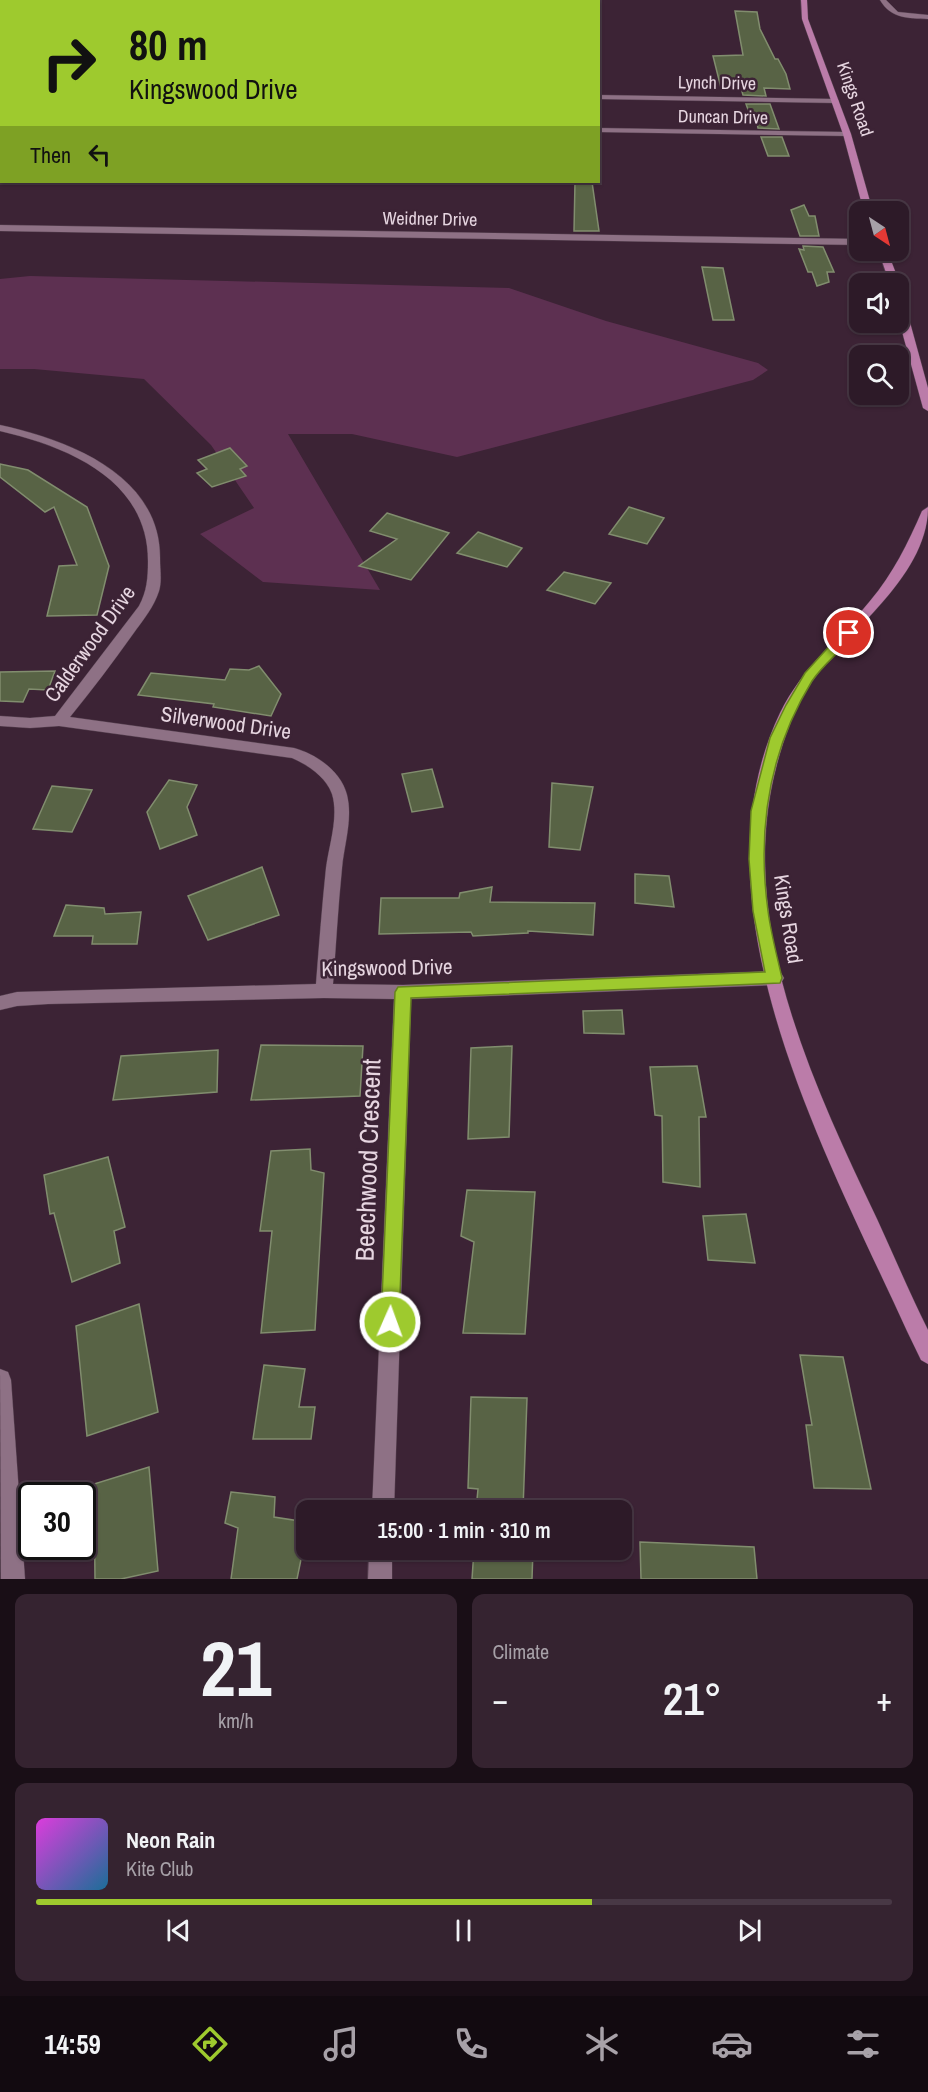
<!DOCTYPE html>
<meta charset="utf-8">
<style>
:root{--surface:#2d1a28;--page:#352330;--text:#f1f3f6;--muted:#a7a1a8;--line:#483845;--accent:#9eca2e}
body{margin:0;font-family:"Archivo Narrow",sans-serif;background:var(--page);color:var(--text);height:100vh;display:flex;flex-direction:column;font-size:22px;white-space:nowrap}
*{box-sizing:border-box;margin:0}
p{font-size:20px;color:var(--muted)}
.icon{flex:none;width:33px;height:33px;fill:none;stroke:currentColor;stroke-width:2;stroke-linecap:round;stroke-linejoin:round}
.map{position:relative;height:1579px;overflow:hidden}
.details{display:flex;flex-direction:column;gap:15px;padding:15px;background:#190e16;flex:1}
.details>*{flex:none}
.top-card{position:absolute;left:0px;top:0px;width:600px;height:183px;box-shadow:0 2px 4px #0004,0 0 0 2px var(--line);background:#9eca2e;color:#111;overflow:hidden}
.needle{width:39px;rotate:144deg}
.buttons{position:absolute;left:849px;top:201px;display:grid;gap:12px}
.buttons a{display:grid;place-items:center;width:60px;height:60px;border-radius:12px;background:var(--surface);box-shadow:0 2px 4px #0004,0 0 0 2px var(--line);font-size:30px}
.speed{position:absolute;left:18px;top:1482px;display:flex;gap:12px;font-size:30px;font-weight:700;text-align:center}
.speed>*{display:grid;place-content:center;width:78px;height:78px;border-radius:50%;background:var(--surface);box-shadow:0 2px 4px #0004,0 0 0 2px var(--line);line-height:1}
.speed .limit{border:3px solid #111;border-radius:9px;background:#fff;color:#111}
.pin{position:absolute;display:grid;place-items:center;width:51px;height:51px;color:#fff;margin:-26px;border:3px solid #fff;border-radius:50%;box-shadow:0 2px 6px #0007}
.me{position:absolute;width:66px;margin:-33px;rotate:2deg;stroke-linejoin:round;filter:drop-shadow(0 0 4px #0008)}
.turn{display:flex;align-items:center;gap:21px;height:126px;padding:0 30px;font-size:27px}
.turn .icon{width:78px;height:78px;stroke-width:2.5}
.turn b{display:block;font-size:42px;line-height:51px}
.then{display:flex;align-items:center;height:57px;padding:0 30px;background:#0003;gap:12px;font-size:22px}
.big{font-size:45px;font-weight:600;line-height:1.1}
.details .card{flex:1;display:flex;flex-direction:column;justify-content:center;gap:9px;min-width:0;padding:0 21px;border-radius:12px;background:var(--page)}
.details .dial{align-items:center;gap:0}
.dial b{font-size:78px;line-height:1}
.song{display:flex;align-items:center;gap:18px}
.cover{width:72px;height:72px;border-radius:9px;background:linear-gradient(135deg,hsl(300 70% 55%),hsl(200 70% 35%))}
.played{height:6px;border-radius:3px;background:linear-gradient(90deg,var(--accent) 65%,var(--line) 65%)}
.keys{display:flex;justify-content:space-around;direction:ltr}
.heat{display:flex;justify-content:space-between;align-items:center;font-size:33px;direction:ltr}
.details .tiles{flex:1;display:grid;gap:15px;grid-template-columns:1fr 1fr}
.card:last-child{grid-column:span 2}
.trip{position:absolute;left:296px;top:1500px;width:336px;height:60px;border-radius:12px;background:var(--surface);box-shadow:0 2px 4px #0004,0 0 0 2px var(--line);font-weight:600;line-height:60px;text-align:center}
.menu{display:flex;height:96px;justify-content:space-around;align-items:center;background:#120a10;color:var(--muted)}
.menu .icon{width:42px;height:42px}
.menu .selected{color:var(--accent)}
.menu b{font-size:27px;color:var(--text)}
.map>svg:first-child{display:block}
.green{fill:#5d3051}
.building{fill:#586345;stroke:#818d6e;stroke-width:1.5}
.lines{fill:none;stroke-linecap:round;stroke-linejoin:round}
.street-casing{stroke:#55404f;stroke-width:1}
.primary-casing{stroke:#55404f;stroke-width:1}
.street{fill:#8e7185;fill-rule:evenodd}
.primary{fill:#bb7ca9;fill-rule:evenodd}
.route{fill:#9eca2e;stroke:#67831e;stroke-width:1.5}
.labels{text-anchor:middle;stroke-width:5;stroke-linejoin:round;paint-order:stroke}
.far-street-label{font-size:18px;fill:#e6d5e0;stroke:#3c2335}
.street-label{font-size:21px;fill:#e6d5e0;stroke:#3c2335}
.near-street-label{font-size:26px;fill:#e6d5e0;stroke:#3c2335}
</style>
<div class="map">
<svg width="928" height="1579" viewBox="0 0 928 1579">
<rect width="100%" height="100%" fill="#3c2335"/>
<!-- green -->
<path class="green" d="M30 276 509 288 606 321 758 363 768 370 753 380 457 457 352 434H288L380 590 263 582 200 534 254 508 211 445 144 379 34 369H0V279Z"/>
<!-- building -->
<g class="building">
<path d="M735 11 757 12 760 29 775 59H778L786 74 790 89 764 88 766 96 743 95 741 88H721L713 56 743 55Z"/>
<path d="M746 104H770L779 129 758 128 757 123H753Z"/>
<path d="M761 137H782L789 156H768Z"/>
<path d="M575 182H592L599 231H574Z"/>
<path d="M804 205 809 216H815L819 236H800L791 210Z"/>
<path d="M803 246 823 247 834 272H827L829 282 817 286 812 272H808L799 249 804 250Z"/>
<path d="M702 267 723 268 734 320H713Z"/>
<path d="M230 448 247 466 240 469 246 476 212 487 197 473 207 469 198 460Z"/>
<path d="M0 464 28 470 87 507 109 566 97 615 47 616 59 566 77 565 54 507 45 512 0 477Z"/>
<path d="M629 507 664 518 647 544 609 534Z"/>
<path d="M387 513 449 533 411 580 359 566 397 539 370 531Z"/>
<path d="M478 532 522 548 507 567 457 553Z"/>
<path d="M564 572 611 583 595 604 547 590Z"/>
<path d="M259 666 281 694 271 716 213 707 214 704 138 695 151 673 225 680 230 669 249 670Z"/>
<path d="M55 671 48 690 29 689 23 702 0 701V672Z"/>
<path d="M432 769 443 807 412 812 402 774Z"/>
<path d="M169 780 197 785 187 807 197 835 160 849 147 812Z"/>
<path d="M552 783 593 787 580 850 549 847Z"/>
<path d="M52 786 92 790 72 832 33 829Z"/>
<path d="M262 867 279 915 208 940 188 896Z"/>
<path d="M635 874 669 876 674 907 635 903Z"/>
<path d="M492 887 490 902 595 903 593 935 528 931V933L473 936 471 932 379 934 381 898H459L460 893Z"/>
<path d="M66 905 104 908 105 914 141 912 137 944H92L93 936H54Z"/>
<path d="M622 1010 624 1034 584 1033 583 1011Z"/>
<path d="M261 1045 363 1046 360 1096 251 1100Z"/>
<path d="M512 1046 509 1137 468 1139 471 1048Z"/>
<path d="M218 1050 217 1092 113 1100 121 1056Z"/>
<path d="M697 1066 706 1117H699L700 1187 663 1182 662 1116 655 1115 650 1067Z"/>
<path d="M310 1149 311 1170 324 1173 315 1330 261 1333 272 1231H260L271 1151Z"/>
<path d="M108 1157 125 1227 114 1231 120 1263 72 1282 54 1213 50 1214 44 1175Z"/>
<path d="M467 1190 535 1192 525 1334 463 1333 474 1242 461 1236Z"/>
<path d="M746 1214 755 1263 708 1260 703 1216Z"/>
<path d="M139 1304 158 1412 87 1436 76 1326Z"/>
<path d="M800 1355 843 1357 871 1489 814 1488 806 1425H812Z"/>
<path d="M264 1365 305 1369 299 1407H315L311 1439H253Z"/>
<path d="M471 1397 527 1398 523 1510H476L478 1489 468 1488Z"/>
<path d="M149 1467 158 1571 121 1579H95L94 1484Z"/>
<path d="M231 1492 275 1497 274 1517 306 1522V1535L297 1579H231L238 1528 225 1523Z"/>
<path d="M640 1542 754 1547 757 1579H641Z"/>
<path d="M474 1550H533L532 1579H472Z"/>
</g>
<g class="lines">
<defs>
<g id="street">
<path d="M880 0H886L898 12 928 15V19C908 18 891 19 880 0Z"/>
<rect x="0" y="26" width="2" height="5"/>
<rect x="0" y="87" width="2" height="4"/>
<path d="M598 95 835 99 839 101 835 103 598 99Z"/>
<path d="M598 128 847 132 851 134 847 136 598 132Z"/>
<path d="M0 225 860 239V245L0 231Z"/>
<path d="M0 425C69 440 161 475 160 559 160 570 162 581 159 591 154 607 143 620 133 634 113 662 92 690 70 717L294 748C316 754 341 771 347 795 353 819 344 845 342 868 338 907 336 945 333 984L403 985 775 971 781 973 784 978 781 983 775 985 411 999 394 1510H372L394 999 324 998 48 1004 17 1006 0 1010V996L17 992 316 984C319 945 322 906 326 868 329 845 339 817 332 794 326 777 308 765 292 758L59 726 30 728 0 726V716L30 718 55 716 139 606C147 591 148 578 148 561 148 480 69 447 0 431Z"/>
<path d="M0 1369 8 1372 11 1380 25 1579H1Z"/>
<path d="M369 1550H392V1579H368Z"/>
</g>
<g id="primary">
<path d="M801 0H807L808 19 851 134 873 212H864L843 134 802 19Z"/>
<path d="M878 250H887L900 284 898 286V284H890Z"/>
<path d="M898 294 903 297 928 388V411L923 408 898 317Z"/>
<path d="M928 507C928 579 842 634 807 689 793 712 784 738 777 764 735 920 811 1080 877 1219 894 1256 910 1294 928 1330V1364L921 1360 907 1331C827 1155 688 906 780 713 802 668 839 639 870 601 893 574 908 543 922 511Z"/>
</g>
</defs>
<!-- street casing -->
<use href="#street" class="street-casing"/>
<!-- primary casing -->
<use href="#primary" class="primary-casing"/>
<!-- street -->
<use href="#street" class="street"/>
<!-- primary -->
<use href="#primary" class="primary"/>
</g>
<!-- route -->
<path class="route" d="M849 629 855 633C843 650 824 663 812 681 769 751 757 830 768 911 771 934 777 956 782 978L780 983 411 998 399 1322 397 1328 390 1331 383 1328 381 1322 395 992 398 987 765 972 753 911 749 859 751 811 770 738 786 705 805 673 844 630Z"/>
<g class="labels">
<!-- far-street labels -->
<g class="far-street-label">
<text transform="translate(717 83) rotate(1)" y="6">Lynch Drive</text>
<text transform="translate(855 99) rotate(71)" y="6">Kings Road</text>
<text transform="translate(723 117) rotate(1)" y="6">Duncan Drive</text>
<text transform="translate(430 219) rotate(1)" y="6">Weidner Drive</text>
</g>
<!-- street labels -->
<g class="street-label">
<text transform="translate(90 644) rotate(-54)" y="7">Calderwood Drive</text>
<text transform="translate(226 723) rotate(8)" y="7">Silverwood Drive</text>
<text transform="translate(788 919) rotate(81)" y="7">Kings Road</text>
<text transform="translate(387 968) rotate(-1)" y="7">Kingswood Drive</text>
</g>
<!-- near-street labels -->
<g class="near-street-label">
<text transform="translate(368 1160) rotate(-88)" y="9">Beechwood Crescent</text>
</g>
</g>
</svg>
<div class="buttons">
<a><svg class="needle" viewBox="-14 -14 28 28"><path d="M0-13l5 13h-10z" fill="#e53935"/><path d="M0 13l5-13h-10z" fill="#a7a1a8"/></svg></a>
<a><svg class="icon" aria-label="sound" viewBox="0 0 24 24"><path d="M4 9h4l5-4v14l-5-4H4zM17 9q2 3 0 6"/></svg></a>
<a><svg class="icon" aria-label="search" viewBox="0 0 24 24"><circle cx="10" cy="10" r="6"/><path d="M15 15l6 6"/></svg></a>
</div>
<div class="speed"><div class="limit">30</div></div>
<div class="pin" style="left:849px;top:633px;background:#d93025"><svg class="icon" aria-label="arrive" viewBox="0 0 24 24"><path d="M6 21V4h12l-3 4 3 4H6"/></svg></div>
<svg class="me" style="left:390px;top:1322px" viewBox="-20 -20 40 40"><circle r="17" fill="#9eca2e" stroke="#fff" stroke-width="3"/><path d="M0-11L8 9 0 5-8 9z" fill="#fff"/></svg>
<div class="trip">15:00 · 1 min · 310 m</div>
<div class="top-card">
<div class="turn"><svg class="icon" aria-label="right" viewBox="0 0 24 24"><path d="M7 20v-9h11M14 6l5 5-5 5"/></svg><div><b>80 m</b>Kingswood Drive</div></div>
<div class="then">Then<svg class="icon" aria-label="left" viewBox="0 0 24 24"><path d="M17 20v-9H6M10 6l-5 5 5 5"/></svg></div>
</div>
</div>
<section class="details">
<div class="tiles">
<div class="card dial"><b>21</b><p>km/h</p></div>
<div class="card"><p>Climate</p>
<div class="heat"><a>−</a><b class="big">21°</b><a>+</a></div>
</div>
<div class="card">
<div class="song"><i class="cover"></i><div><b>Neon Rain</b><p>Kite Club</p></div></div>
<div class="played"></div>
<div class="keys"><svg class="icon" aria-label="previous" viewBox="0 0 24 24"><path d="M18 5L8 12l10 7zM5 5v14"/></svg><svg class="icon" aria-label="pause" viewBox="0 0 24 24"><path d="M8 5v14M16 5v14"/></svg><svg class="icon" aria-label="next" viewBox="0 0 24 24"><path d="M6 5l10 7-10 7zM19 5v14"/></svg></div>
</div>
</div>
</section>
<nav class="menu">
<b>14:59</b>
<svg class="icon selected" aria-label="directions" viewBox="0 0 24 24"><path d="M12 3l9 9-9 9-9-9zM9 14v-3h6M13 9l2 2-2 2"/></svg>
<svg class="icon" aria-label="music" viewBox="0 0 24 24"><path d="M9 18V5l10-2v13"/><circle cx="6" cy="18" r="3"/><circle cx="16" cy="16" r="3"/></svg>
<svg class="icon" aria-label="phone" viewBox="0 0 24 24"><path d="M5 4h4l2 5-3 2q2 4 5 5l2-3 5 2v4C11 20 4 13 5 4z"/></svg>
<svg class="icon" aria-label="climate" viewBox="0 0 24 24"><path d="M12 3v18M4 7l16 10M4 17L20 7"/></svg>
<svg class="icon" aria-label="car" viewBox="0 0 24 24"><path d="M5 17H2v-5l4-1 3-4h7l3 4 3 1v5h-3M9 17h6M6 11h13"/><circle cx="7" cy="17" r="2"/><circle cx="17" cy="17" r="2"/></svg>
<svg class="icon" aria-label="filters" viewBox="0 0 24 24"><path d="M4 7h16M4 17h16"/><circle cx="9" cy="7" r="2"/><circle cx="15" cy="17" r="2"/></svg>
</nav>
